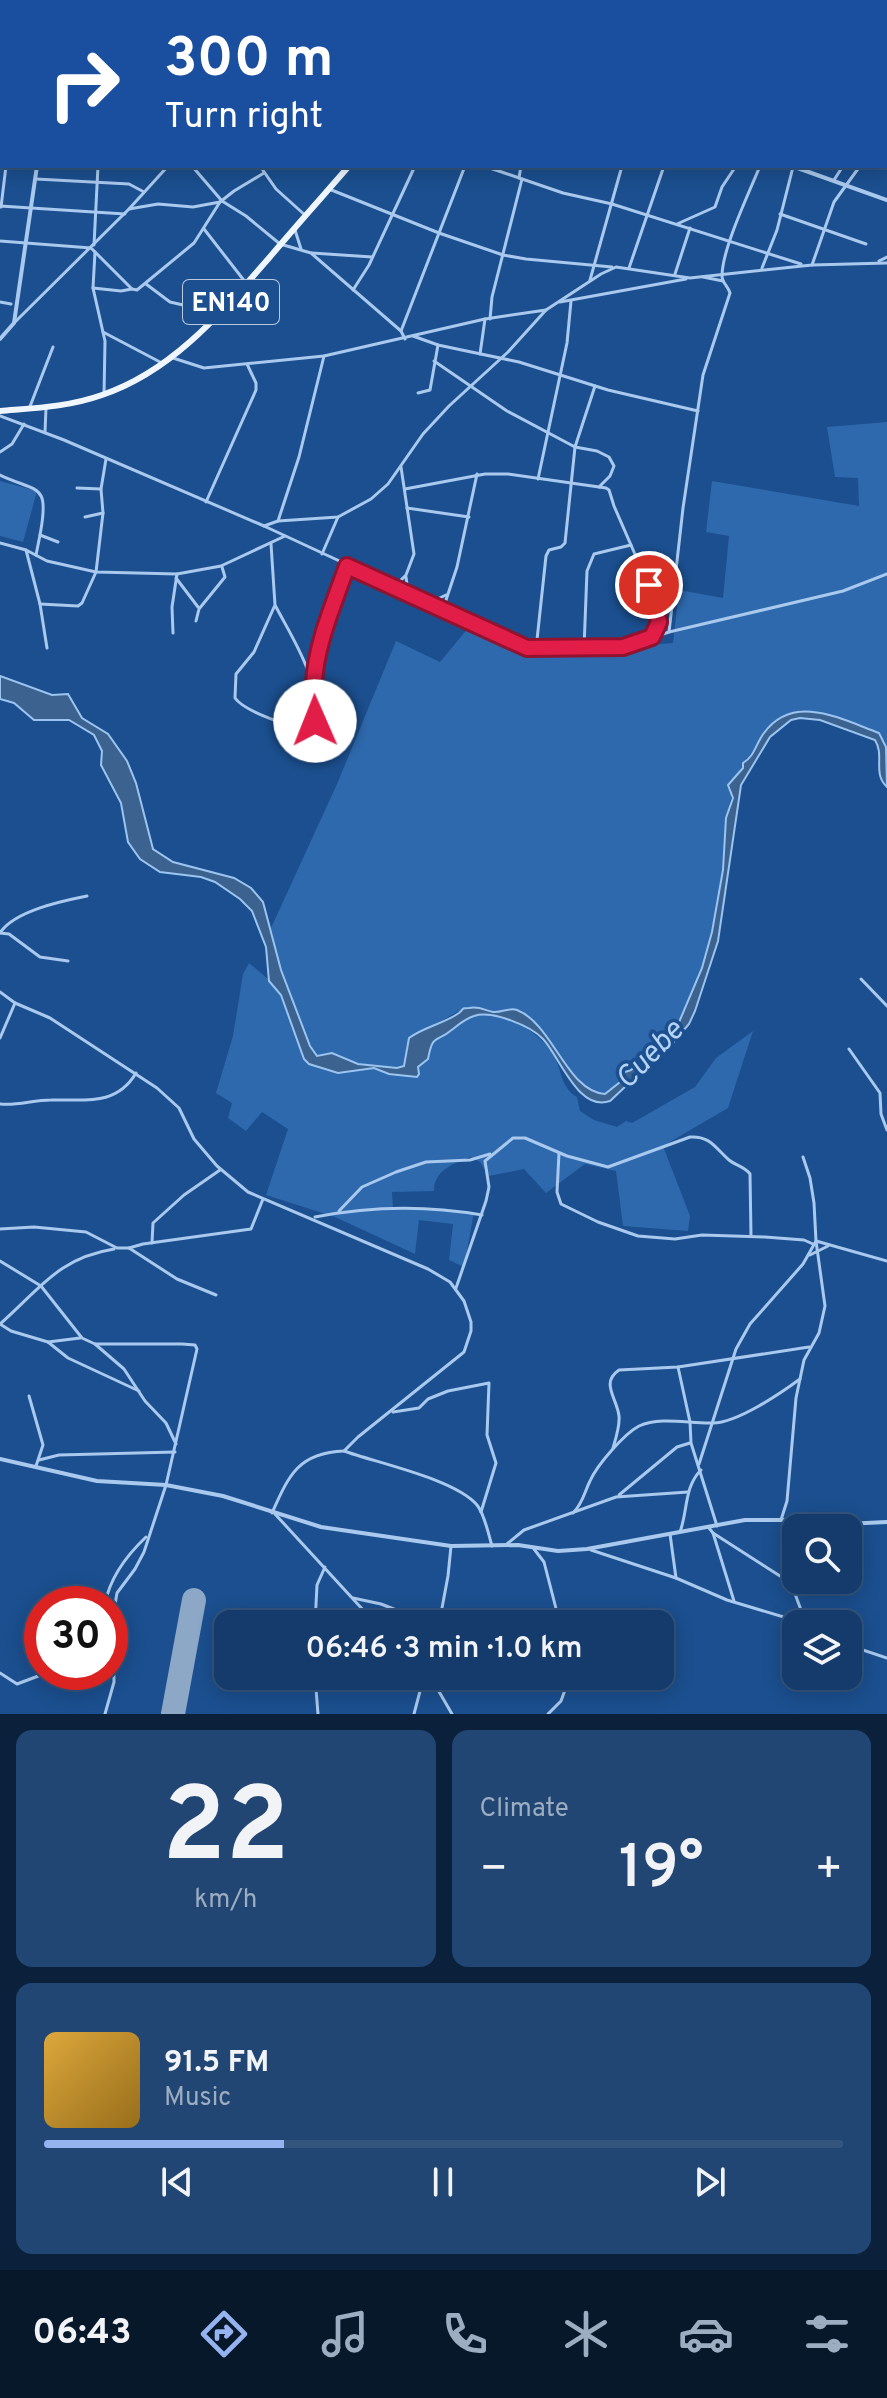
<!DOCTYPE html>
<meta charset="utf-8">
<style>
:root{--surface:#143b6b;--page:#214673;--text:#f1f3f6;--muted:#9dadc1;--line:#33557e;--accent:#95b2f1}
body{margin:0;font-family:Overpass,sans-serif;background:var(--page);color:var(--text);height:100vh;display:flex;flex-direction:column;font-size:30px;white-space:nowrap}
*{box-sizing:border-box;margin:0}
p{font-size:26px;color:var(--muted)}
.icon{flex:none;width:44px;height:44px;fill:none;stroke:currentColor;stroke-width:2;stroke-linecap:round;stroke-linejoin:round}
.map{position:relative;height:1714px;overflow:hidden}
.panel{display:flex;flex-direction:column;gap:16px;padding:16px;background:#0b203b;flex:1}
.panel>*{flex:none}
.banner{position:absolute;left:0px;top:0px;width:888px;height:168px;box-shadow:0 4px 20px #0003,0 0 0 2px var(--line);background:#1a4fa0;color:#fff;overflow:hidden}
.buttons{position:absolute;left:782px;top:1514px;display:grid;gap:16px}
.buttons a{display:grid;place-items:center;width:80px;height:80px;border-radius:16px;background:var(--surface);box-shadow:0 4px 20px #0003,0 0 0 2px var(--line);font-size:40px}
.speed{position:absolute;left:24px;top:1586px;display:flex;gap:16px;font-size:40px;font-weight:700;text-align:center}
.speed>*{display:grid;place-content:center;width:104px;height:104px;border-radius:50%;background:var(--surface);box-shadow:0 4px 20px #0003,0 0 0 2px var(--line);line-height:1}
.speed .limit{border:12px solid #d22;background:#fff;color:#111}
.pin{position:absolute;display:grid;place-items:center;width:68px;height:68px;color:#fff;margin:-34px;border:4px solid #fff;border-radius:50%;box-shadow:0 2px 8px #0007}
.me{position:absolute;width:88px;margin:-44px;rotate:359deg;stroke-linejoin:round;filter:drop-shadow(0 0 6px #0008)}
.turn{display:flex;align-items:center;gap:28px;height:168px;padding:0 32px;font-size:36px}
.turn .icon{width:104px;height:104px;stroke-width:2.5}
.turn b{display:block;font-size:56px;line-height:68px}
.big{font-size:60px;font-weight:600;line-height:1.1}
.panel .tile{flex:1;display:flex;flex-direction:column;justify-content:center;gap:12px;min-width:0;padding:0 28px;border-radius:16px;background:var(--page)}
.panel .dial{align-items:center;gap:0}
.dial b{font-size:104px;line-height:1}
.song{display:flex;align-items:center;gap:24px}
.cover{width:96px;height:96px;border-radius:12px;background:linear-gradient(135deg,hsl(40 70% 55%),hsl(40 70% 35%))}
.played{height:8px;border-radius:4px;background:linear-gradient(90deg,var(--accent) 30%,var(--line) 30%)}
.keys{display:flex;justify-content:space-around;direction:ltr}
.heat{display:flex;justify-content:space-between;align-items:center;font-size:44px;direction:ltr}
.panel .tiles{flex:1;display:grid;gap:16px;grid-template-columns:1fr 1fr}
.tile:last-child{grid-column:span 2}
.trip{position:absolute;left:214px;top:1610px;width:460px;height:80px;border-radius:16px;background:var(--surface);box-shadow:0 4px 20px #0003,0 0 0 2px var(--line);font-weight:600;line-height:80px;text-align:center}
.tabs{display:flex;height:128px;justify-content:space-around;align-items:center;background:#08182b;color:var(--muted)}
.tabs .icon{width:56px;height:56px}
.tabs .selected{color:var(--accent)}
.tabs b{font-size:36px;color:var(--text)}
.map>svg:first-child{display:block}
.green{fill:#2e69ad}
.water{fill:#3c6290;stroke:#9cc4f0;stroke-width:2}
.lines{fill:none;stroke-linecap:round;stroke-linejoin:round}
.runway{stroke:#8da7c7;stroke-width:24}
.minor{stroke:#a9c9ee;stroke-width:3}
.tertiary{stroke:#a9c9ee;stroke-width:4}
.primary{stroke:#f0f6ff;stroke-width:6}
.route-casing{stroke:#92132f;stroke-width:20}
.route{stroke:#e11d48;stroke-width:14}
.labels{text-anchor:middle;stroke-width:7;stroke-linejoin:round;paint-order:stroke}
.shield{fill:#1b4f8f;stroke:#bbcadd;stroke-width:2}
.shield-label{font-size:26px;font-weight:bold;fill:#fff}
.water-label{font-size:30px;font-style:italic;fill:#b5d3f5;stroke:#1b4f8f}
</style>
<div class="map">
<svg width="887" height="1714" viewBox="0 0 887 1714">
<rect width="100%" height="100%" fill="#1b4f8f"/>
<!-- green -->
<g class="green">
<path d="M887 422V776L885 741 800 710C786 723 750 750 743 764 726 798 726 835 723 871 719 912 699 996 676 1029 662 1047 643 1059 626 1074 618 1080 614 1089 604 1094 565 1091 554 1023 516 1010 509 1007 501 1013 492 1011 483 1009 478 1006 468 1008 455 1010 417 1037 406 1047V1060L404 1066 397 1068 358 1064 332 1053 317 1056C293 1019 281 971 271 928L337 784 396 641 440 662 469 627 526 655 673 643 679 590 723 598 729 536 706 532 712 481 859 506 858 478 835 477 827 427Z"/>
<path d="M0 481 37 491 23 542 0 536Z"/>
<path d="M249 963 273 983 281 995 301 1050 319 1068 338 1073 374 1068 389 1074 417 1077 419 1074 418 1067 430 1055V1044C435 1039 440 1038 446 1035 455 1029 462 1021 472 1017 499 1007 540 1032 553 1054 562 1069 560 1087 577 1097L580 1111 594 1120 617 1127 626 1121 632 1123 695 1087 716 1058 753 1031 728 1108 663 1146 690 1216 688 1231 623 1226 616 1171 585 1164 546 1193 524 1169 489 1176 480 1162 471 1157C454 1163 434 1170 434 1191L392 1192 393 1209 474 1212 464 1267 449 1260 453 1224 419 1220 415 1254 335 1217 266 1195 288 1129 262 1112 246 1131 228 1118 232 1103 216 1093 233 1036 243 974Z"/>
</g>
<!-- water -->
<path class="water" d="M0 676 52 695 68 694 82 718 108 734 127 761 136 783 153 849 173 862 234 878 251 888 263 902 281 970 310 1046 317 1056 332 1053 358 1064 397 1068 404 1066 409 1038C424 1027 443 1024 459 1013 465 1008 461 1008 469 1008 479 1006 484 1010 493 1012 502 1013 509 1007 517 1010 553 1024 567 1092 605 1094L620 1082 625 1072 631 1070 661 1046 677 1027 702 968 712 932 723 870 726 818 733 798 728 785 743 768V763C755 756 756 743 764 733 794 692 843 720 879 733L886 747 887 787C872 773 885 756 875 740L820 720 800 718 791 720 770 737 741 785 718 941 695 1011 689 1024 662 1056 645 1068 610 1101C578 1112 560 1057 543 1039 531 1026 492 1010 474 1016 467 1018 459 1024 453 1029 435 1044 433 1033 428 1059L418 1067 419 1074 417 1077 389 1074 374 1068 338 1073 309 1064 304 1059 281 995 269 981 266 947 252 911 240 899 215 882 201 877 160 872 140 859 128 842 121 803 101 765 102 751 94 735 69 720H34L14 703 0 699Z"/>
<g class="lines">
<!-- runway -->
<path class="runway" d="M173 1714 194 1600"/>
<!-- minor -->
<g class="minor">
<path d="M42 0 55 2"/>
<path d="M234 0 254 2"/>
<path d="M396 0 397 2"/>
<path d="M471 0 472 2"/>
<path d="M716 0 720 2"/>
<path d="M884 0 887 1"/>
<path d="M3 2V0"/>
<path d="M116 2 117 0"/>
<path d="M262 2 271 1"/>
<path d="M334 2 336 0"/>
<path d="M402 2 405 0"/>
<path d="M730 2 731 0"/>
<path d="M769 2 770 0"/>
<path d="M880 2V0"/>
<path d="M0 14 2 5"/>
<path d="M886 24 887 25"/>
<path d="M886 46 887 45"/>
<path d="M0 58H2"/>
<path d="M886 59 887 60"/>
<path d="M0 81 2 82"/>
<path d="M886 91H887"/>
<path d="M886 99 887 98"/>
<path d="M0 105 2 103"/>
<path d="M0 114H2"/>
<path d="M886 129 887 127"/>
<path d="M0 151H2"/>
<path d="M192 166 222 201 246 216 280 244 311 253 401 331 405 339"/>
<path d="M260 166 276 189 306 216"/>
<path d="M484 166 563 193 612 204 801 264"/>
<path d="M519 178 521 166"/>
<path d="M36 179 129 184 144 192"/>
<path d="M834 180 843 166"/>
<path d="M329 189 439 233 503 255 526 259 612 267"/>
<path d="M0 206 125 214"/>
<path d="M1 207 6 166"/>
<path d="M129 209 158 204 193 207 220 202"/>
<path d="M780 214 866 244"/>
<path d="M677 224 715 207 722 187 736 166"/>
<path d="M204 229 246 283"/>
<path d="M295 230 301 249"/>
<path d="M0 241 91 248 132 289 137 290 194 243 220 202 234 191 264 173"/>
<path d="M94 245 98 166"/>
<path d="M95 252 93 288 105 341 104 395"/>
<path d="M312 253 372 257"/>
<path d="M879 261 887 257"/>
<path d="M812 265 887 263"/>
<path d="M629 268 664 166"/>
<path d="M762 268 777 230 793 167"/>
<path d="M675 274 690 228"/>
<path d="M703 277 723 281"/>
<path d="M590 280 622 166"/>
<path d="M146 284 170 302 218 313"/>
<path d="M93 288 121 291 132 289"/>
<path d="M353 290 369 265 415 166"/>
<path d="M0 302 11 304"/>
<path d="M560 302 686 279"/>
<path d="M490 319 492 297 522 179"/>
<path d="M14 323 129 209 168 166"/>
<path d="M401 331 465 166"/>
<path d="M103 332 160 362"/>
<path d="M413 336 438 345 519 362 608 390 698 411"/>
<path d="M480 354 485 319"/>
<path d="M173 358 204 368 324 356 485 319 546 310"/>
<path d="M434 361 507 411 575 447 597 451 609 457 614 466 610 476 599 487"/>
<path d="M418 393 430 390 438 345"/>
<path d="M29 409 53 347"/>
<path d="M0 416 64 440 264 526 527 648 623 647 669 632 843 591 887 574"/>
<path d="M45 432 46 408"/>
<path d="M0 452 12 444 24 424"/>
<path d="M0 475C38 493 50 482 40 535L58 542"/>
<path d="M538 479 567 343 571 301"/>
<path d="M77 488 101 489"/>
<path d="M405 489 485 474H508L606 488 609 490 614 506 651 591 663 634"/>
<path d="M206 502 256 390V383L247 364"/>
<path d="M407 508 469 517"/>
<path d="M85 517 103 513"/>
<path d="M278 521 299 457 324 356"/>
<path d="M264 526 278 521 338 517 371 499 388 484 423 434 449 406 508 352 546 310 601 274 616 267 690 278 812 265 834 202 860 166"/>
<path d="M0 543 26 550"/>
<path d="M271 544 275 605 254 652 236 674 235 698C244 711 291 728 307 728L315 721C318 675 295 643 275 605"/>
<path d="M322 554 338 517"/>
<path d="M36 555 40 535"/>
<path d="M406 577 408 593"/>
<path d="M176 578 198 607"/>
<path d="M394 587 406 575 414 554 401 467"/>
<path d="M429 603 446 595"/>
<path d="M40 604 78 606 82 603 96 572 103 513 101 489 106 459"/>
<path d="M443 609 457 567 477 474"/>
<path d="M196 621 199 609 225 577 222 567"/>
<path d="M669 632 683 508 703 375 730 293C728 286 722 283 722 276 722 249 749 193 760 166"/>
<path d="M173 633 172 607 177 574"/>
<path d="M652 637 659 622"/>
<path d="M47 648 40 604 26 550 47 561 96 572 177 574 221 566 285 536"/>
<path d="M584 648 587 571 594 554 631 545"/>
<path d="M536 649 546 556 549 550 561 547 565 543 575 447 595 386"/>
<path d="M314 680 323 639 347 566"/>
<path d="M0 933C14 911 62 901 87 896"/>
<path d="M0 933 9 934 40 957 68 961"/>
<path d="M861 979 887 1006"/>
<path d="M0 992 15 1003 50 1018 157 1088 179 1108 194 1139 217 1166 248 1192 428 1269 450 1282 464 1301 471 1322V1331L464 1352 358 1437 344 1451C377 1463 455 1479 477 1505 485 1515 488 1533 492 1546"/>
<path d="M0 1038 15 1003"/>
<path d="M849 1049 880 1093 881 1114 887 1130"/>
<path d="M0 1104C17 1106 33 1100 51 1100 83 1099 116 1107 136 1073"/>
<path d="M559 1153 557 1192 561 1204 598 1222 638 1236 675 1239 702 1235 765 1237 804 1240 813 1244"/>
<path d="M339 1211 362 1187 396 1172 426 1162 470 1160 490 1154"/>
<path d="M315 1217C371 1206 425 1205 482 1215"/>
<path d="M0 1229 34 1227 86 1232 117 1248H129L177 1279 216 1295"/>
<path d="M152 1243 153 1223 184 1195 220 1170"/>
<path d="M129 1248 143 1244 251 1229 263 1199"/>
<path d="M810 1255 828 1246"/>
<path d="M0 1261 41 1286 82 1338 95 1344 124 1369 145 1401 166 1423 176 1444"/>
<path d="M456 1288 486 1201 489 1187 485 1161 513 1138H525L567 1156 608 1167 690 1137C711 1136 715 1148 729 1160 736 1166 744 1166 750 1174L751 1236"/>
<path d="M0 1324C40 1289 58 1258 114 1249"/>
<path d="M0 1324 11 1331 48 1342 80 1338"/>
<path d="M48 1342 68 1358 139 1391"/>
<path d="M95 1344H182L195 1345 197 1349 166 1485 144 1552 135 1569 117 1593 113 1616 114 1682 105 1714"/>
<path d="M678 1367 690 1422 691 1443 717 1526"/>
<path d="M29 1396 43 1445 36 1466"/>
<path d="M393 1412 419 1408 428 1399 448 1391 489 1383 487 1435 496 1463 481 1512"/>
<path d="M613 1448C616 1438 620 1426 619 1416 617 1398 600 1383 619 1370L678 1367 809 1347"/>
<path d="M39 1460 59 1455 175 1452"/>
<path d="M699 1464 736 1349 750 1324 803 1264 816 1241 887 1261"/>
<path d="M619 1495 677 1447 690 1443"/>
<path d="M272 1513C289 1475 298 1453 344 1451"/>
<path d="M573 1513C583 1503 584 1493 590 1481 597 1465 624 1434 639 1426 661 1416 690 1424 713 1423 737 1423 781 1393 800 1379"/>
<path d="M275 1514 376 1624"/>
<path d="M781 1520 787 1501 796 1398 804 1360 819 1333 825 1306 816 1241 814 1203 810 1178 803 1157"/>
<path d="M709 1528 713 1533 734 1601"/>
<path d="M680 1532C688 1510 684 1487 701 1470"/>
<path d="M507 1544 524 1530 616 1497 688 1492"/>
<path d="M534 1549 544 1562 560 1624"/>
<path d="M591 1550 676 1578 670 1534"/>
<path d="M676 1578 727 1600 797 1621 801 1610 791 1583 713 1533"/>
<path d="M353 1598 381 1604 432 1624"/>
<path d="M105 1604C110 1577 127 1555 146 1537"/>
<path d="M315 1624 317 1585 325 1567"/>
<path d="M439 1624 448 1576 451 1546"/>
<path d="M848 1645 887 1658"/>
<path d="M0 1673 17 1684 49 1672"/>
<path d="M315 1676 318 1714"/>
<path d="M430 1676 452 1714"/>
<path d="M414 1714 424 1676"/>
<path d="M548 1714 561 1701 570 1676"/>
</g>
<!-- tertiary -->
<g class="tertiary">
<path d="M72 2 73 0"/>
<path d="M792 166 887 200"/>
<path d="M0 339 14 323 37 166"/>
<path d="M0 1459 97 1481 166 1485 223 1496 321 1527 451 1546 518 1545 558 1551 587 1549 745 1520H781L845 1524 887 1522"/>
</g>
<!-- primary -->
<g class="primary">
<path d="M490 2 492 0"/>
<path d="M0 411C35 408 68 407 102 395 173 371 221 313 269 258 295 227 322 197 349 166"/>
</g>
</g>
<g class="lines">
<defs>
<path id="route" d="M315 721C316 708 313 696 314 683 316 644 334 603 347 566L527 648 623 647 652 637 659 622 649 585"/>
</defs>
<!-- route casing -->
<use href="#route" class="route-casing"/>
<!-- route -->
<use href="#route" class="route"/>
</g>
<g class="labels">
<!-- shield labels -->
<rect class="shield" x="183" y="280" width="96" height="44" rx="6"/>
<g class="shield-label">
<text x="231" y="311">EN140</text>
</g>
<!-- water labels -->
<g class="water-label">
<text transform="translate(649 1054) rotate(-46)" y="10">Cuebe</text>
</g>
</g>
</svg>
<div class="buttons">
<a><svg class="icon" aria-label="search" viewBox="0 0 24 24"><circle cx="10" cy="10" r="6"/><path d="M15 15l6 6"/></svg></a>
<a><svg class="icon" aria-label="layers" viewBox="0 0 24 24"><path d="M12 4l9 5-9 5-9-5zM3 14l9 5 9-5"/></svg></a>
</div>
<div class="speed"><div class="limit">30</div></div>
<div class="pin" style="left:649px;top:585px;background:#d93025"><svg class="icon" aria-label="arrive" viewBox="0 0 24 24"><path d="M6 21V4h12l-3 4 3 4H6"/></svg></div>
<svg class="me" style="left:315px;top:721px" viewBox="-20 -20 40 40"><circle r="19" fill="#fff"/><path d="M0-13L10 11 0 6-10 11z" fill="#e11d48"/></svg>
<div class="trip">06:46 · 3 min · 1.0 km</div>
<div class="banner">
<div class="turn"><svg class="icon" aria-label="right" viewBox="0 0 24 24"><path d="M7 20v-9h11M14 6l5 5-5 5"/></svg><div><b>300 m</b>Turn right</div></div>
</div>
</div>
<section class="panel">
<div class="tiles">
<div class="tile dial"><b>22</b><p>km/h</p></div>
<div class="tile"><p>Climate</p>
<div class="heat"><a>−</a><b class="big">19°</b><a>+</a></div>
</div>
<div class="tile">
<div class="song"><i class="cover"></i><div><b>91.5 FM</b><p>Music</p></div></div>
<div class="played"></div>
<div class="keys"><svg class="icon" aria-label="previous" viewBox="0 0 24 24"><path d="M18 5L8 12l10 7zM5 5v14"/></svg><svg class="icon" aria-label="pause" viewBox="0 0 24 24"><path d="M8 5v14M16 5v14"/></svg><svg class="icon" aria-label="next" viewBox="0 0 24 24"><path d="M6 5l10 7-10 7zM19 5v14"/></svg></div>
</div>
</div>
</section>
<nav class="tabs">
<b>06:43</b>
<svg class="icon selected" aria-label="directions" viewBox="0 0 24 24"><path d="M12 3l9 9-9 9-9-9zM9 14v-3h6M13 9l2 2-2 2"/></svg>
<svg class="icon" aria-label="music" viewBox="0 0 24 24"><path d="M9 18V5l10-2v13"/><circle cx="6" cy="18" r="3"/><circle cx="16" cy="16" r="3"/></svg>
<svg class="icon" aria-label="phone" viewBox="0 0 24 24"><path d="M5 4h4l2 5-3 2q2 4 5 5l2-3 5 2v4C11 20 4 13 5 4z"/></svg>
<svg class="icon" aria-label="climate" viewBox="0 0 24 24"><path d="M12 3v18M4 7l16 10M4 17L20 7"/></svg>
<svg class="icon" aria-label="car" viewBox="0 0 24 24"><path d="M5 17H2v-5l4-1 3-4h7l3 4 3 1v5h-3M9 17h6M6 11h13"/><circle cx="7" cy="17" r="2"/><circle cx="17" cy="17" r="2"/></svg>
<svg class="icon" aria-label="filters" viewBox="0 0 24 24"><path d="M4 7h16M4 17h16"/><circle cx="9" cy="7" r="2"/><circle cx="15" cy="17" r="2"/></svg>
</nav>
